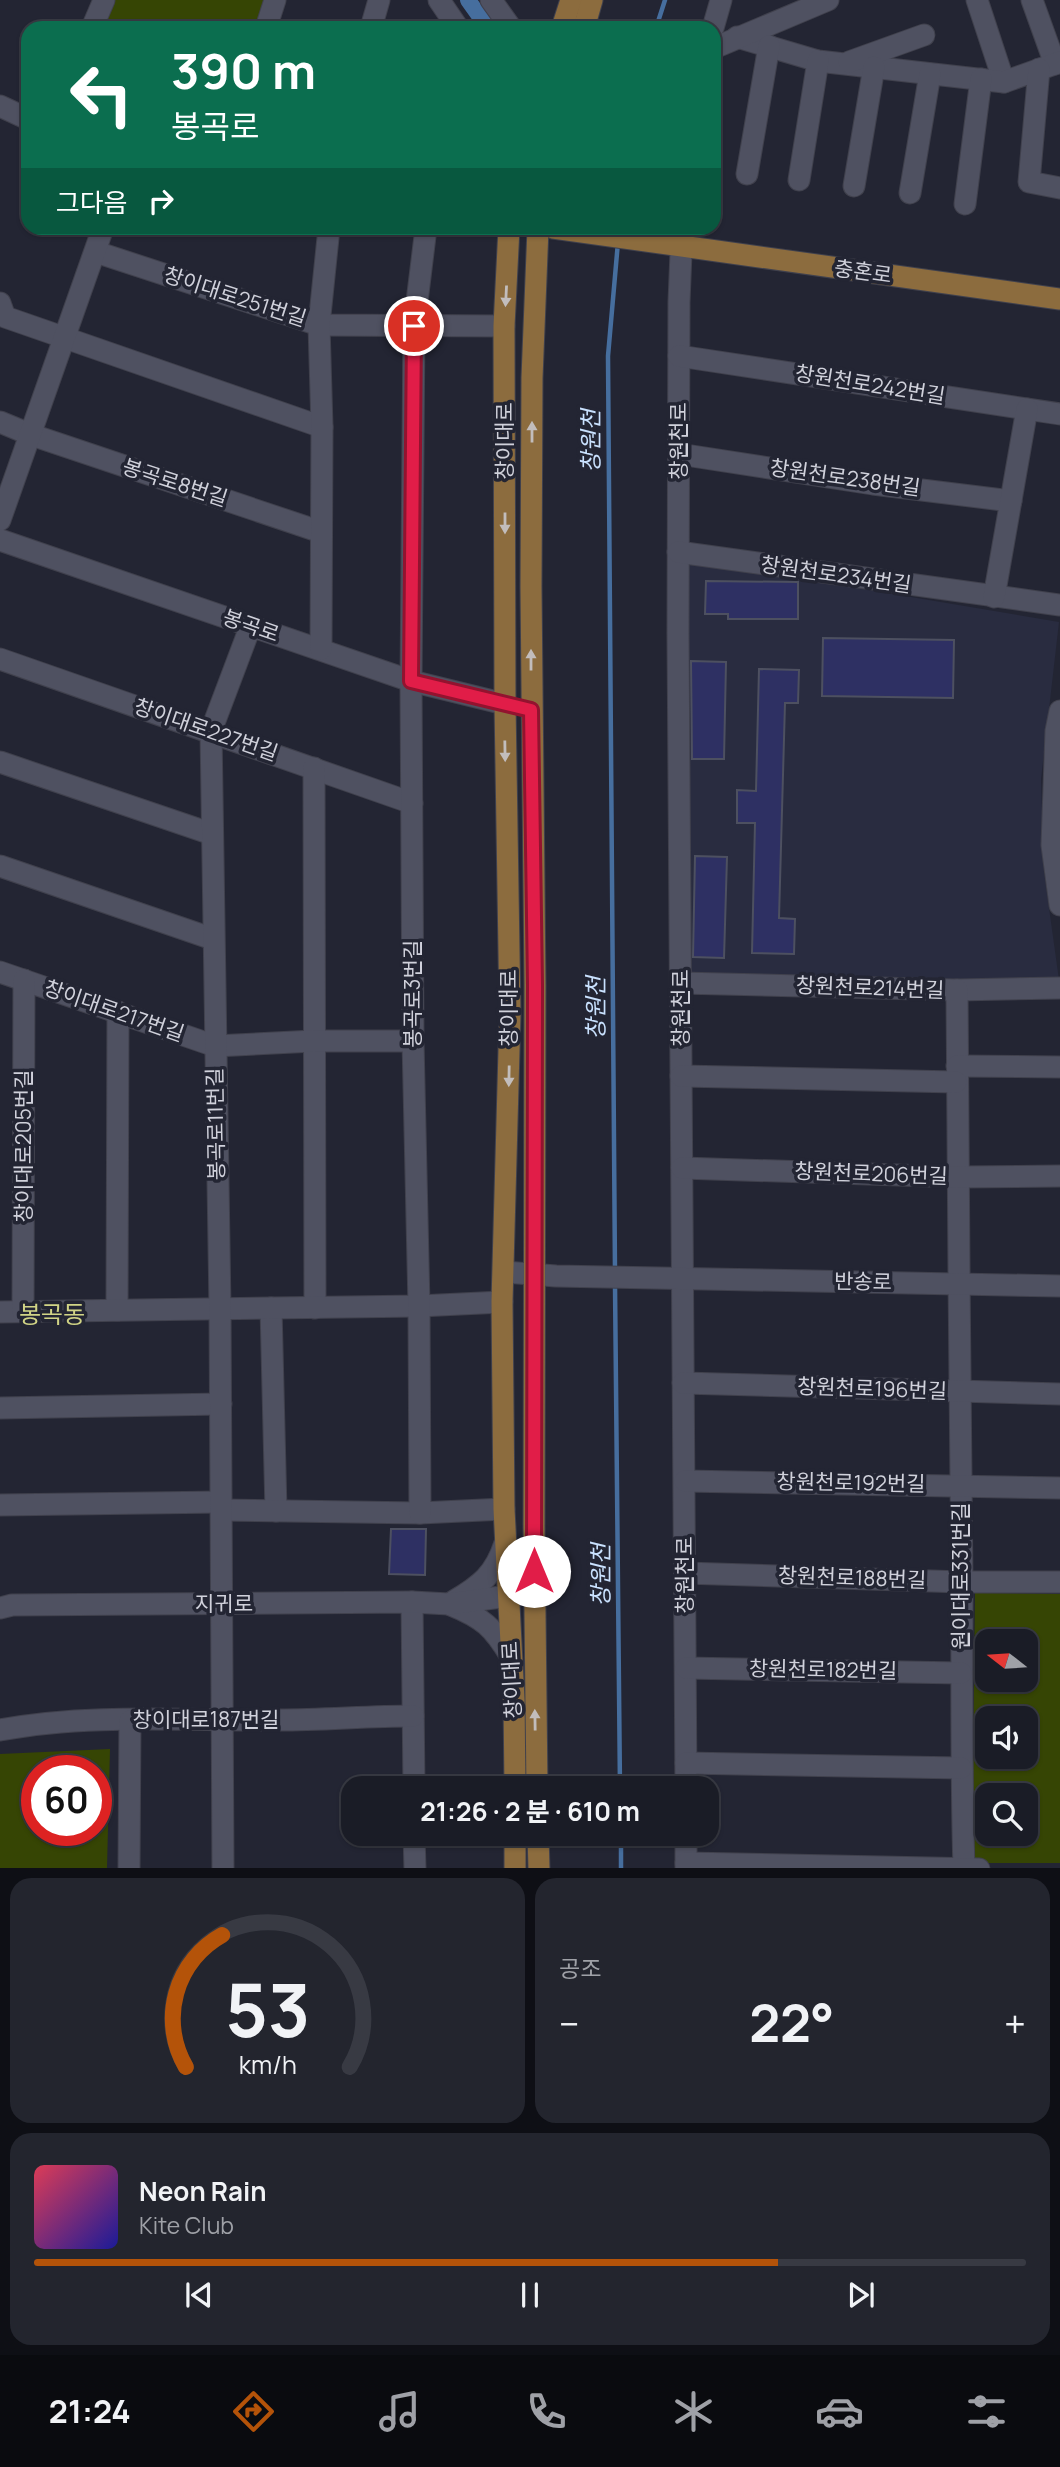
<!DOCTYPE html>
<html lang="ko">
<meta charset="utf-8">
<style>
:root{--surface:#1a1c26;--page:#23252e;--text:#f1f3f6;--muted:#9fa1a7;--line:#383a43;--accent:#b45309}
body{margin:0;font-family:Manrope,"Noto Sans KR",sans-serif;background:var(--page);color:var(--text);height:100vh;display:flex;flex-direction:column;font-size:26px;white-space:nowrap}
*{box-sizing:border-box;margin:0}
p{font-size:23px;color:var(--muted)}
.icon{flex:none;width:38px;height:38px;fill:none;stroke:currentColor;stroke-width:2;stroke-linecap:round;stroke-linejoin:round}
.map{position:relative;height:1868px;overflow:hidden}
.drawer{display:flex;flex-direction:column;gap:10px;padding:10px;background:#0e0f15;flex:1}
.drawer>*{flex:none}
.top-card{position:absolute;left:21px;top:21px;width:700px;height:214px;border-radius:21px;box-shadow:0 2px 5px #0004,0 0 0 2px var(--line);background:#0b6e4f;color:#fff;overflow:hidden}
.needle{width:46px;rotate:287deg}
.fabs{position:absolute;left:975px;top:1629px;display:grid;gap:14px}
.fabs a{display:grid;place-items:center;width:63px;height:63px;border-radius:14px;background:var(--surface);box-shadow:0 2px 5px #0004,0 0 0 2px var(--line);font-size:35px}
.speed{position:absolute;left:21px;top:1755px;display:flex;gap:14px;font-size:35px;font-weight:700;text-align:center}
.speed>*{display:grid;place-content:center;width:91px;height:91px;border-radius:50%;background:var(--surface);box-shadow:0 2px 5px #0004,0 0 0 2px var(--line);line-height:1}
.speed .limit{border:10px solid #d22;background:#fff;color:#111}
.pin{position:absolute;display:grid;place-items:center;width:60px;height:60px;color:#fff;margin:-30px;border:4px solid #fff;border-radius:50%;box-shadow:0 2px 7px #0007}
.me{position:absolute;width:77px;margin:-38px;rotate:0deg;stroke-linejoin:round;filter:drop-shadow(0 0 5px #0008)}
.turn{display:flex;align-items:center;gap:24px;height:147px;padding:0 35px;font-size:32px}
.turn .icon{width:91px;height:91px;stroke-width:2.5}
.turn b{display:block;font-size:49px;line-height:60px}
.then{display:flex;align-items:center;height:66px;padding:0 35px;background:#0003;gap:14px;font-size:26px}
.big{font-size:52px;font-weight:700;line-height:1.1}
.drawer .card{flex:1;display:flex;flex-direction:column;justify-content:center;gap:10px;min-width:0;padding:0 24px;border-radius:21px;background:var(--page)}
.drawer .dial{align-items:center;gap:0}
.dial svg{height:182px;overflow:visible;fill:none;stroke:var(--line);stroke-width:7;stroke-linecap:round;text-anchor:middle}
.dial text{fill:var(--text);stroke:none}
.song{display:flex;align-items:center;gap:21px}
.cover{width:84px;height:84px;border-radius:10px;background:linear-gradient(135deg,hsl(350 70% 55%),hsl(240 70% 35%))}
.played{height:7px;border-radius:4px;background:linear-gradient(90deg,var(--accent) 75%,var(--line) 75%)}
.keys{display:flex;justify-content:space-around;direction:ltr}
.heat{display:flex;justify-content:space-between;align-items:center;font-size:38px;direction:ltr}
.drawer .tiles{flex:1;display:grid;gap:10px;grid-template-columns:1fr 1fr}
.card:last-child{grid-column:span 2}
.trip{position:absolute;left:341px;top:1776px;width:378px;height:70px;border-radius:21px;background:var(--surface);box-shadow:0 2px 5px #0004,0 0 0 2px var(--line);font-weight:700;line-height:70px;text-align:center}
.dock{display:flex;height:112px;justify-content:space-around;align-items:center;background:#0a0b0f;color:var(--muted)}
.dock .icon{width:49px;height:49px}
.dock .selected{color:var(--accent)}
.dock b{font-size:32px;color:var(--text)}
.map>svg:first-child{display:block}
.built{fill:#292c40}
.green{fill:#364504;fill-rule:evenodd}
.lines{fill:none;stroke-linecap:round;stroke-linejoin:round}
.stream{stroke:#466e9e;stroke-width:4.5}
.canal{stroke:#466e9e;stroke-width:16}
.building{fill:#2e3063;stroke:#4d5060;stroke-width:2}
.minor-casing{stroke:#40414d;stroke-width:23}
.major-casing{stroke:#40414d;stroke-width:23}
.minor{stroke:#4f5161;stroke-width:21}
.major{stroke:#8c6c3e;stroke-width:21}
.oneway{fill:#c2bdbc}
.route-casing{stroke:#92132f;stroke-width:18}
.route{stroke:#e11d48;stroke-width:12}
.labels{text-anchor:middle;stroke-width:7;stroke-linejoin:round;paint-order:stroke}
.street-label{font-size:21px;fill:#d0d1db;stroke:#232533}
.water-label{font-size:23px;font-style:italic;fill:#c9e1fe;stroke:#232533}
.quarter-label{font-size:24px;fill:#d1d486;stroke:#232533}
</style>
<div class="map">
<svg width="1060" height="1869" viewBox="0 0 1060 1869">
<rect width="100%" height="100%" fill="#232533"/>
<!-- built -->
<path class="built" d="M684 559 1059 622 1041 779 1044 872 1059 980 685 976Z"/>
<!-- green -->
<g class="green">
<path d="M113 0H265L257 28H101Z"/>
<path d="M975 1593 1060 1594V1863H972ZM987 1642H1026V1680H987ZM987 1718H1026V1757H987ZM987 1796H1026V1834H987Z"/>
<path d="M110 1749 107 1868H0V1754ZM37 1771H96V1830H37Z"/>
</g>
<g class="lines">
<!-- stream -->
<g class="stream">
<path d="M656 28 665 0"/>
<path d="M615 1273 608 356 618 242"/>
<path d="M615 1285 620 1788"/>
<path d="M621 1834V1869"/>
</g>
<!-- canal -->
<path class="canal" d="M468 0 488 28"/>
</g>
<!-- building -->
<g class="building">
<path d="M706 581 798 582V619H728V614H705Z"/>
<path d="M823 638 954 640 953 698 822 696Z"/>
<path d="M691 661 726 662 724 759H692Z"/>
<path d="M759 669 799 670 798 703H785L779 918 795 919 794 954 752 953 755 823H737V790L756 791Z"/>
<path d="M695 856 727 857 724 958 693 957Z"/>
<path d="M391 1529H426L425 1575 389 1574Z"/>
</g>
<g class="lines">
<defs>
<g id="minor">
<path d="M439 0 458 28"/>
<path d="M491 0 511 28"/>
<path d="M977 0 1004 82"/>
<path d="M1032 0 1055 64"/>
<path d="M92 28 104 0"/>
<path d="M266 28 275 0"/>
<path d="M371 28 379 0"/>
<path d="M713 28 721 0"/>
<path d="M737 37 818 61 1004 82 1060 62"/>
<path d="M714 48 828 0"/>
<path d="M849 62 924 35"/>
<path d="M1039 69 1029 182 1060 188"/>
<path d="M0 106 28 119"/>
<path d="M747 174 769 46"/>
<path d="M799 180 818 61"/>
<path d="M854 186 874 67"/>
<path d="M910 193 930 74"/>
<path d="M965 204 981 79"/>
<path d="M682 228 679 302 678 634 686 1788"/>
<path d="M96 252 319 325 504 326"/>
<path d="M0 303 5 317 322 427"/>
<path d="M679 356 1060 414"/>
<path d="M0 422 29 434 321 532"/>
<path d="M679 454 873 484 1011 501"/>
<path d="M0 520 103 228"/>
<path d="M0 540 411 681 505 704"/>
<path d="M678 552 1060 605"/>
<path d="M994 597 1027 409"/>
<path d="M321 649 322 427 319 325 329 228"/>
<path d="M0 659 412 803"/>
<path d="M1060 711 1056 731 1052 845 1060 905"/>
<path d="M0 762 212 834"/>
<path d="M314 768 315 1308"/>
<path d="M0 866 213 939"/>
<path d="M0 972 215 1046 314 1041H413"/>
<path d="M681 983 957 990 1060 988"/>
<path d="M957 990C957 1188 961 1385 962 1583 962 1678 961 1773 964 1869"/>
<path d="M957 1066 1060 1067"/>
<path d="M681 1076 956 1082"/>
<path d="M682 1168 959 1177 1060 1176"/>
<path d="M505 1272 556 1276 1060 1286"/>
<path d="M271 1308 276 1511"/>
<path d="M117 1310 118 1012"/>
<path d="M0 1312 419 1306 502 1302"/>
<path d="M23 1312 24 980"/>
<path d="M683 1383 1060 1394"/>
<path d="M0 1408 221 1404"/>
<path d="M685 1481 1060 1488"/>
<path d="M0 1505 221 1502"/>
<path d="M221 1510 420 1513 504 1509"/>
<path d="M420 1513 419 1306 413 1041 411 681 414 326 426 228"/>
<path d="M685 1573 962 1582H1060"/>
<path d="M454 1601C481 1585 495 1574 505 1543"/>
<path d="M412 1602 414 1788"/>
<path d="M451 1605C483 1618 493 1627 511 1657"/>
<path d="M0 1608 12 1605 412 1602 449 1604 508 1596"/>
<path d="M686 1668 961 1673"/>
<path d="M0 1730C91 1713 187 1721 279 1720 324 1720 368 1716 413 1716"/>
<path d="M686 1763 961 1768"/>
<path d="M414 1834 415 1869"/>
<path d="M686 1834V1869"/>
<path d="M686 1863 979 1869"/>
<path d="M129 1869 130 1721"/>
<path d="M223 1869 220 1309 211 731 251 625"/>
</g>
<g id="major">
<path d="M562 28 571 0"/>
<path d="M584 28 592 0"/>
<path d="M509 228 504 326 505 704 510 1014 502 1302 504 1509 514 1700 515 1788"/>
<path d="M553 228 1060 299"/>
<path d="M537 1788 534 1526 535 985 531 587 532 378 538 228"/>
<path d="M515 1834V1869"/>
<path d="M538 1834 539 1869"/>
</g>
</defs>
<!-- minor casing -->
<use href="#minor" class="minor-casing"/>
<!-- major casing -->
<use href="#major" class="major-casing"/>
<!-- minor -->
<use href="#minor" class="minor"/>
<!-- major -->
<use href="#major" class="major"/>
</g>
<!-- one-way arrows -->
<defs><path id="oneway-solid" d="M-6-.8H1V-3.2L6.5 0L1 3.2V.8H-6Z" transform="scale(1.75)"/></defs>
<g class="oneway">
<use href="#oneway-solid" transform="translate(506 296) rotate(93)"/>
<use href="#oneway-solid" transform="translate(532 432) rotate(-90)"/>
<use href="#oneway-solid" transform="translate(505 523) rotate(90)"/>
<use href="#oneway-solid" transform="translate(531 660) rotate(-90)"/>
<use href="#oneway-solid" transform="translate(505 751) rotate(89)"/>
<use href="#oneway-solid" transform="translate(509 1076) rotate(91)"/>
<use href="#oneway-solid" transform="translate(535 1720) rotate(-91)"/>
</g>
<g class="lines">
<defs>
<path id="route" d="M414 326 411 681 531 710 535 985 534 1571"/>
</defs>
<!-- route casing -->
<use href="#route" class="route-casing"/>
<!-- route -->
<use href="#route" class="route"/>
</g>
<g class="labels">
<!-- street labels -->
<g class="street-label">
<text transform="translate(863 272) rotate(8)" y="7">충혼로</text>
<text transform="translate(235 297) rotate(18)" y="7">창이대로251번길</text>
<text transform="translate(870 385) rotate(9)" y="7">창원천로242번길</text>
<text transform="translate(505 441) rotate(-90)" y="7">창이대로</text>
<text transform="translate(679 441) rotate(-90)" y="7">창원천로</text>
<text transform="translate(845 478) rotate(8)" y="7">창원천로238번길</text>
<text transform="translate(175 483) rotate(18)" y="7">봉곡로8번길</text>
<text transform="translate(836 575) rotate(8)" y="7">창원천로234번길</text>
<text transform="translate(251 626) rotate(19)" y="7">봉곡로</text>
<text transform="translate(206 730) rotate(19)" y="7">창이대로227번길</text>
<text transform="translate(870 988) rotate(2)" y="7">창원천로214번길</text>
<text transform="translate(413 994) rotate(-90)" y="7">봉곡로3번길</text>
<text transform="translate(509 1008) rotate(-90)" y="7">창이대로</text>
<text transform="translate(681 1008) rotate(-90)" y="7">창원천로</text>
<text transform="translate(114 1011) rotate(19)" y="7">창이대로217번길</text>
<text transform="translate(216 1124) rotate(-91)" y="7">봉곡로11번길</text>
<text transform="translate(24 1146) rotate(-90)" y="7">창이대로205번길</text>
<text transform="translate(871 1174) rotate(2)" y="7">창원천로206번길</text>
<text transform="translate(863 1282) rotate(1)" y="7">반송로</text>
<text transform="translate(872 1389) rotate(2)" y="7">창원천로196번길</text>
<text transform="translate(851 1483) rotate(1)" y="7">창원천로192번길</text>
<text transform="translate(685 1575) rotate(-90)" y="7">창원천로</text>
<text transform="translate(961 1576) rotate(-90)" y="7">원이대로331번길</text>
<text transform="translate(852 1578) rotate(2)" y="7">창원천로188번길</text>
<text x="224" y="1611">지귀로</text>
<text transform="translate(823 1670) rotate(1)" y="7">창원천로182번길</text>
<text transform="translate(512 1680) rotate(-93)" y="7">창이대로</text>
<text x="206" y="1727">창이대로187번길</text>
</g>
<!-- water labels -->
<g class="water-label">
<text transform="translate(591 441) rotate(-90)" y="8">창원천</text>
<text transform="translate(596 1008) rotate(-90)" y="8">창원천</text>
<text transform="translate(601 1575) rotate(-90)" y="8">창원천</text>
</g>
<!-- quarter labels -->
<g class="quarter-label">
<text x="52" y="1323">봉곡동</text>
</g>
</g>
</svg>
<div class="fabs">
<a><svg class="needle" viewBox="-14 -14 28 28"><path d="M0-13l5 13h-10z" fill="#e53935"/><path d="M0 13l5-13h-10z" fill="#9fa1a7"/></svg></a>
<a><svg class="icon" aria-label="sound" viewBox="0 0 24 24"><path d="M4 9h4l5-4v14l-5-4H4zM17 9q2 3 0 6"/></svg></a>
<a><svg class="icon" aria-label="search" viewBox="0 0 24 24"><circle cx="10" cy="10" r="6"/><path d="M15 15l6 6"/></svg></a>
</div>
<div class="speed"><div class="limit">60</div></div>
<div class="pin" style="left:414px;top:326px;background:#d93025"><svg class="icon" aria-label="arrive" viewBox="0 0 24 24"><path d="M6 21V4h12l-3 4 3 4H6"/></svg></div>
<svg class="me" style="left:534px;top:1571px" viewBox="-20 -20 40 40"><circle r="19" fill="#fff"/><path d="M0-13L10 11 0 6-10 11z" fill="#e11d48"/></svg>
<div class="trip">21:26 · 2 분 · 610 m</div>
<div class="top-card">
<div class="turn"><svg class="icon" aria-label="left" viewBox="0 0 24 24"><path d="M17 20v-9H6M10 6l-5 5 5 5"/></svg><div><b>390 m</b>봉곡로</div></div>
<div class="then">그다음<svg class="icon" aria-label="right" viewBox="0 0 24 24"><path d="M7 20v-9h11M14 6l5 5-5 5"/></svg></div>
</div>
</div>
<section class="drawer">
<div class="tiles">
<div class="card dial"><svg viewBox="0 0 100 80">
<path d="M14 69A42 42 0 1 1 86 69"/>
<path d="M14 69A42 42 0 0 1 30 11" stroke="#b45309"/>
<text x="50" y="56" font-size="32" font-weight="700">53</text>
<text x="50" y="72" font-size="11">km/h</text>
</svg></div>
<div class="card"><p>공조</p>
<div class="heat"><a>−</a><b class="big">22°</b><a>+</a></div>
</div>
<div class="card">
<div class="song"><i class="cover"></i><div><b>Neon Rain</b><p>Kite Club</p></div></div>
<div class="played"></div>
<div class="keys"><svg class="icon" aria-label="previous" viewBox="0 0 24 24"><path d="M18 5L8 12l10 7zM5 5v14"/></svg><svg class="icon" aria-label="pause" viewBox="0 0 24 24"><path d="M8 5v14M16 5v14"/></svg><svg class="icon" aria-label="next" viewBox="0 0 24 24"><path d="M6 5l10 7-10 7zM19 5v14"/></svg></div>
</div>
</div>
</section>
<nav class="dock">
<b>21:24</b>
<svg class="icon selected" aria-label="directions" viewBox="0 0 24 24"><path d="M12 3l9 9-9 9-9-9zM9 14v-3h6M13 9l2 2-2 2"/></svg>
<svg class="icon" aria-label="music" viewBox="0 0 24 24"><path d="M9 18V5l10-2v13"/><circle cx="6" cy="18" r="3"/><circle cx="16" cy="16" r="3"/></svg>
<svg class="icon" aria-label="phone" viewBox="0 0 24 24"><path d="M5 4h4l2 5-3 2q2 4 5 5l2-3 5 2v4C11 20 4 13 5 4z"/></svg>
<svg class="icon" aria-label="climate" viewBox="0 0 24 24"><path d="M12 3v18M4 7l16 10M4 17L20 7"/></svg>
<svg class="icon" aria-label="car" viewBox="0 0 24 24"><path d="M5 17H2v-5l4-1 3-4h7l3 4 3 1v5h-3M9 17h6M6 11h13"/><circle cx="7" cy="17" r="2"/><circle cx="17" cy="17" r="2"/></svg>
<svg class="icon" aria-label="filters" viewBox="0 0 24 24"><path d="M4 7h16M4 17h16"/><circle cx="9" cy="7" r="2"/><circle cx="15" cy="17" r="2"/></svg>
</nav>
